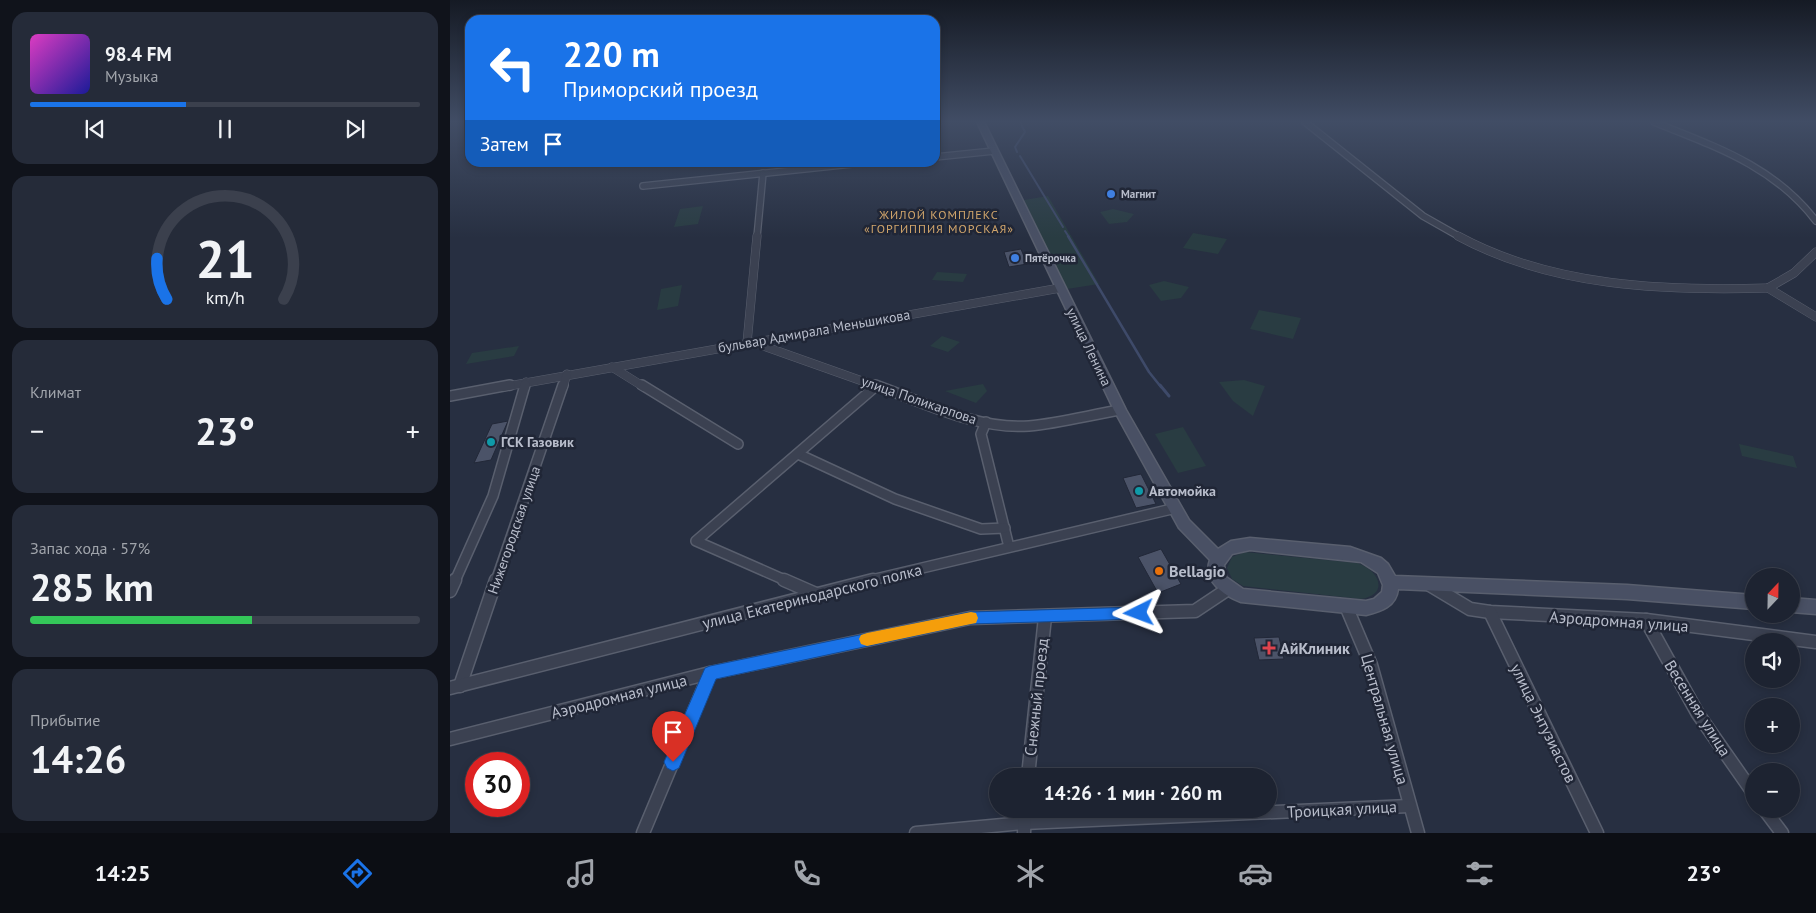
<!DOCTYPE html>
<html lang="ru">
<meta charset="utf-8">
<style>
:root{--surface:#1d2331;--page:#252b39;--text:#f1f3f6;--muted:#a0a4ab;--line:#3b404d;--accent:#1a73e8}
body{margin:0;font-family:"PT Sans",sans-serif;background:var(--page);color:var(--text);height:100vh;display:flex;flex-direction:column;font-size:19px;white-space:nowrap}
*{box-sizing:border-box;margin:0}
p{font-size:16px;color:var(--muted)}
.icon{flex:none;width:28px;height:28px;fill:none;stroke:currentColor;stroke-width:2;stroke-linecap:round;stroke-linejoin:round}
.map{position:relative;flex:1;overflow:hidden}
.panel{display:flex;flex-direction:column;gap:12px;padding:12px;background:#10131b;width:450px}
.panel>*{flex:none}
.hud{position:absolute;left:15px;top:15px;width:475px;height:152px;border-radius:15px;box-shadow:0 2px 8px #0003,0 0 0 1px var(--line);background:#1a73e8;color:#fff;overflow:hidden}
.needle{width:32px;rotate:22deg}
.fabs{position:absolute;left:1295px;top:568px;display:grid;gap:10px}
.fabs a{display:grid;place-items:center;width:55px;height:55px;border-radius:50%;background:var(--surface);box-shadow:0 2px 8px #0003,0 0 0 1px var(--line);font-size:25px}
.speed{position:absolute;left:15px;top:752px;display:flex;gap:10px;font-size:25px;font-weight:700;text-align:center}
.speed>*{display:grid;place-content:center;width:65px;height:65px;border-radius:50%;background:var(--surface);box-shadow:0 2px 8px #0003,0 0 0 1px var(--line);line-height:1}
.speed .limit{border:8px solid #d22;background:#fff;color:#111}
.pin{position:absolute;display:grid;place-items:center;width:42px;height:42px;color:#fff;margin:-51px -21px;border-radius:50% 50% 50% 0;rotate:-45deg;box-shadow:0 0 5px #0007}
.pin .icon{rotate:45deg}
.me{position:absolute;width:55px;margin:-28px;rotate:267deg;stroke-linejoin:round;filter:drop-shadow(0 0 4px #0008)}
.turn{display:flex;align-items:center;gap:18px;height:105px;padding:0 15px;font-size:22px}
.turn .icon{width:65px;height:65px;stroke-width:2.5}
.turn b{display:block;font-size:35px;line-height:42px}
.then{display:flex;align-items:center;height:48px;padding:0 15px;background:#0003;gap:10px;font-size:19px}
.big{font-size:38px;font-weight:600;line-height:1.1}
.panel .widget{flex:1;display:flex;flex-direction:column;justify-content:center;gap:8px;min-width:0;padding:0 18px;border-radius:15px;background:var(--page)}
.panel .dial{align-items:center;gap:0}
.dial svg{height:130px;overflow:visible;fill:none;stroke:var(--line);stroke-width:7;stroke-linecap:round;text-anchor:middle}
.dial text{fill:var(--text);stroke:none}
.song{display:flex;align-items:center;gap:15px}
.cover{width:60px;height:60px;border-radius:8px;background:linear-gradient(135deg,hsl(310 70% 55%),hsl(240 70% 35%))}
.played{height:5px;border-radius:2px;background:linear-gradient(90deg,var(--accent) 40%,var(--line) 40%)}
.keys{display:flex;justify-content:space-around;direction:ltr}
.heat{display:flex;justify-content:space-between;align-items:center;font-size:28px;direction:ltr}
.charge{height:8px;border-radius:4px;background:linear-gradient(90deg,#34c759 57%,var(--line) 0)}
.trip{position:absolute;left:539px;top:768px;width:288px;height:50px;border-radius:25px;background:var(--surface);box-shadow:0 2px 8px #0003,0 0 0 1px var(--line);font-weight:600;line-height:50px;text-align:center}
.dock{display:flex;height:80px;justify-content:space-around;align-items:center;background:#0c0e14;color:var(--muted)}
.dock .icon{width:35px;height:35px}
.dock .active{color:var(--accent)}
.dock b{font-size:22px;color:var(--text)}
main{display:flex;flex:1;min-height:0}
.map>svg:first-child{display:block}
.green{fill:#293c42}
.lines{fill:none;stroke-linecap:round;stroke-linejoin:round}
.stream-far2{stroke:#3e4a69;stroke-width:2}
.stream-far1{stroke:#3e4a69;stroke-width:2.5}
.stream{stroke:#3e4a69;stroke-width:3}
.building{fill:#4b5368;stroke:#222838}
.street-far3-casing{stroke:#595f6e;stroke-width:8}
.street-far2-casing{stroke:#595f6e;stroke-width:9}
.street-far1-casing{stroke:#595f6e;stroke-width:12}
.street-casing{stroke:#595f6e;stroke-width:15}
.secondary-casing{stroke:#595f6e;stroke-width:3}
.street-far3{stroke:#3b4151;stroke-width:5.5}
.street-far2{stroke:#3b4151;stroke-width:8}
.street-far1{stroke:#3b4151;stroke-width:9}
.street{stroke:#3b4151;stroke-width:12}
.secondary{fill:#495064;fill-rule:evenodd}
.route{fill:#1a73e8;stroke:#114b97}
.slow{fill:#f59e0b}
.shop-dot{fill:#3f7fe0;stroke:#202636;stroke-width:2}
.culture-dot{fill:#0f9aa8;stroke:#202636;stroke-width:2}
.food-dot{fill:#e8710a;stroke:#202636;stroke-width:2}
.health-dot{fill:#e0444e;stroke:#202636;stroke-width:2}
.labels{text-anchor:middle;stroke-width:5;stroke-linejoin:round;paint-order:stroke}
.far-poi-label{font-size:11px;font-weight:bold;fill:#b8bdcb;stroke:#202636;text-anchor:start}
.far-neighbourhood-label{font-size:12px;letter-spacing:1px;fill:#d2a66c;stroke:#202636}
.street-label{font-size:14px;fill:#b8bdcb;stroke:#202636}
.poi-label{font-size:14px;font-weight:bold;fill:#b8bdcb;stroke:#202636;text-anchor:start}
.near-poi-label{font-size:16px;font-weight:bold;fill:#b8bdcb;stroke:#202636;text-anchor:start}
.near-street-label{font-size:16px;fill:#b8bdcb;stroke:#202636}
</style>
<main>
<section class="panel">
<div class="widget">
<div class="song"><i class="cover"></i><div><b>98.4 FM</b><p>Музыка</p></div></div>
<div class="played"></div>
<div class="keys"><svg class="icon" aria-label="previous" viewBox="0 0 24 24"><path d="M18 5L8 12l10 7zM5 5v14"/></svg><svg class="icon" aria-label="pause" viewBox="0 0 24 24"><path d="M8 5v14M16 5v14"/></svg><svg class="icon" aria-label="next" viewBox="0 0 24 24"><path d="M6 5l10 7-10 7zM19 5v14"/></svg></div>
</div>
<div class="widget dial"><svg viewBox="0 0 100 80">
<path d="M14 69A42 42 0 1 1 86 69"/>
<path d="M14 69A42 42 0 0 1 8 44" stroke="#1a73e8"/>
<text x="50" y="56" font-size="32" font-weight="700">21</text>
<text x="50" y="72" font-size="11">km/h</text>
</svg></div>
<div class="widget"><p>Климат</p>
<div class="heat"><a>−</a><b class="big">23°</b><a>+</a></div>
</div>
<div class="widget"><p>Запас хода · 57%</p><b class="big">285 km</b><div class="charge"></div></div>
<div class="widget"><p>Прибытие</p><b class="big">14:26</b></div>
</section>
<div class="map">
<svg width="1366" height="833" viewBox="0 0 1366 833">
<rect width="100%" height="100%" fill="#272f41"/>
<!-- green -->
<g class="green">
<path d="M598 196 649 284 617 289 574 200Z"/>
<path d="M253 206 248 224 224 227 230 209Z"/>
<path d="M663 209 684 214 677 222 659 224 650 212Z"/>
<path d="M743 233 777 239 768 254 733 248Z"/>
<path d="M487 272 517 274 513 282 482 280Z"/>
<path d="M714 281 739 287 731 298 711 301 699 285Z"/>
<path d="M232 285 228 306 207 310 211 289Z"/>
<path d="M809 310 851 318 843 339 800 329Z"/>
<path d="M492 336 510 342 498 352 480 346Z"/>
<path d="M69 346 64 356 16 364 22 353Z"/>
<path d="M794 380 815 386 803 416 783 401 769 382Z"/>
<path d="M533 384 537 391 526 403 495 391Z"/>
<path d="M733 427 756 466 728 473 705 434Z"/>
<path d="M1289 444 1343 456 1347 468 1292 456Z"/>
<path d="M795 552 907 563C929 570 940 594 911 599L793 586 782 579 777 568 782 557Z"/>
</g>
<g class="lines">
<!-- stream-far2 -->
<g class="stream-far2">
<path d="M567 152 565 147 575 132 570 122"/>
<path d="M570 156 613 227"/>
<path d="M615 231 619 237"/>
</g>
<!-- stream-far1 -->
<path class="stream-far1" d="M618 236 699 372 711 387"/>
<!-- stream -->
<path class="stream" d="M710 385 719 396"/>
</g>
<!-- building -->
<g class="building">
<path d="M571 249 577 264 559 267 554 252Z"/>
<path d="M58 421 41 460 24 463 42 424Z"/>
<path d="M691 474 706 504 686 508 673 478Z"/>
<path d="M711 549 731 584 708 593 688 557Z"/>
<path d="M829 637 834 659 809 660 804 638Z"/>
</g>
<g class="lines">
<defs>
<g id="street-far3">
<path d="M855 122 973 216 1010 237"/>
<path d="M1204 122C1266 147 1324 166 1366 221"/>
<path d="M485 157 544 151"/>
<path d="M193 186 421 162"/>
<path d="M307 237 313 173"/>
</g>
<g id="street-far2">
<path d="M1008 236C1102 287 1214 291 1318 288"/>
<path d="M1366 252 1344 273 1318 288 1366 317"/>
<path d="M302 342 429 387"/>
<path d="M297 343 307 236"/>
<path d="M162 367 194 387"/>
<path d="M53 387 610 288"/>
<path d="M75 387 76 382"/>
<path d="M113 387 117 374"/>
</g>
<g id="street-far1">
<path d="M192 385 288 444"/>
<path d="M425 385C473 402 527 430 579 426 610 423 640 415 670 410"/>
<path d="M0 396 60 385"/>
<path d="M536 422 531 434 559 547"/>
<path d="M348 454 445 499 531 529 555 528"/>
<path d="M5 581 43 496 75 385"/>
<path d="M46 581 113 385"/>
<path d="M337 581 246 541 426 386"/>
<path d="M417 581 726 508"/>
</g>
<g id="street">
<path d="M334 580 366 594"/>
<path d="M980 585 1020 609 1040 612 1196 620 1366 642"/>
<path d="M0 591 5 580"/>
<path d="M896 606 921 665 968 833"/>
<path d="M1040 612 1147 833"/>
<path d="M1196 620 1248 714 1304 794"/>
<path d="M10 686 46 580"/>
<path d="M0 688 423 580"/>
<path d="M0 739 260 673 520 618 745 611 778 589"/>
<path d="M578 776 595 617"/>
<path d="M1314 809 1332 833"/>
<path d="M193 833 260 673"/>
<path d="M466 833 574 823 959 806"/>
<path d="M574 833 575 809"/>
</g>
<g id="secondary">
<path d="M527 122H534L676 410 739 520 768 549 781 541 800 538 900 547 931 558 938 564 945 576 1177 585 1304 595V609L1177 599 948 589C946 607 931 611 916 615L791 602C775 596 752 581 760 560L729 528 664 410ZM800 550 911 562 928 573 933 585 932 592 924 599 916 601 793 589 776 577 774 565 782 554Z"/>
<path d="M1341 598 1366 600V614L1341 612Z"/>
</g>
</defs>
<!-- street-far3 casing -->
<use href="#street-far3" class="street-far3-casing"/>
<!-- street-far2 casing -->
<use href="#street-far2" class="street-far2-casing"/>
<!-- street-far1 casing -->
<use href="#street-far1" class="street-far1-casing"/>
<!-- street casing -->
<use href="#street" class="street-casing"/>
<!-- secondary casing -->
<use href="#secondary" class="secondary-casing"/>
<!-- street-far3 -->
<use href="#street-far3" class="street-far3"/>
<!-- street-far2 -->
<use href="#street-far2" class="street-far2"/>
<!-- street-far1 -->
<use href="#street-far1" class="street-far1"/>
<!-- street -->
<use href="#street" class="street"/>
<!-- secondary -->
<use href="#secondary" class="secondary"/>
</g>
<!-- sky -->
<linearGradient id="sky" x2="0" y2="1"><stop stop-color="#151a24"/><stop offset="0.51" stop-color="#414d65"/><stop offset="1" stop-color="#414d65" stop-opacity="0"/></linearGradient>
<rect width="1366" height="238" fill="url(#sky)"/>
<!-- route -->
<path class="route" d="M689 607 694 609 696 613 694 617 689 619 520 624 266 679 229 768 223 771 217 768 214 762 255 668 260 666 520 612Z"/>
<!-- slow -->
<path class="slow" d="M521 612 526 613 528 618 526 623 521 624 417 646 411 644 409 639 411 635 417 633Z"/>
<!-- markers -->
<g class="shop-dot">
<circle cx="661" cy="194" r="5"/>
<circle cx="565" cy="258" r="5"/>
</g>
<g class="culture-dot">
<circle cx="41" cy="442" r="5"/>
<circle cx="689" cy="491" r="5"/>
</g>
<circle class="food-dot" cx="709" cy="571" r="5"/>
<path class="health-dot" d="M816.5 640.5h5v5h5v5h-5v5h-5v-5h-5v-5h5z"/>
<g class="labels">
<!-- far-poi labels -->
<g class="far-poi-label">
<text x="671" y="198">Магнит</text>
<text x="575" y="262">Пятёрочка</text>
</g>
<!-- far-neighbourhood labels -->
<g class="far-neighbourhood-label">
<text x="489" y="219">ЖИЛОЙ КОМПЛЕКС<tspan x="489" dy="14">«ГОРГИППИЯ МОРСКАЯ»</tspan></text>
</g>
<!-- street labels -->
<g class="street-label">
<text transform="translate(364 331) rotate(-10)" y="5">бульвар Адмирала Меньшикова</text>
<text transform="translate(639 347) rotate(64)" y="5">улица Ленина</text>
<text transform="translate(469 400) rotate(19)" y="5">улица Поликарпова</text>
<text transform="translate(64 530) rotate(-71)" y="5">Нижегородская улица</text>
</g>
<!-- poi labels -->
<g class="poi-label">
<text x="51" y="447">ГСК Газовик</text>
<text x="699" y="496">Автомойка</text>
</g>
<!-- near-poi labels -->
<g class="near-poi-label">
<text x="719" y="577">Bellagio</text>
<text x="830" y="654">АйКлиник</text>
</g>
<!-- near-street labels -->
<g class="near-street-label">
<text transform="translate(362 596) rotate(-14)" y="6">улица Екатеринодарского полка</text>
<text transform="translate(1169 621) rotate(4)" y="6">Аэродромная улица</text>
<text transform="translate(169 696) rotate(-14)" y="6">Аэродромная улица</text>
<text transform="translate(586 697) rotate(-84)" y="6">Снежный проезд</text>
<text transform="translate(1248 708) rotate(58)" y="6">Весенняя улица</text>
<text transform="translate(935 719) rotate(74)" y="6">Центральная улица</text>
<text transform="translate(1094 723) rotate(64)" y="6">улица Энтузиастов</text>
<text transform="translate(892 809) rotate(-3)" y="6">Троицкая улица</text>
</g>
</g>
</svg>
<div class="fabs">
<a><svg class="needle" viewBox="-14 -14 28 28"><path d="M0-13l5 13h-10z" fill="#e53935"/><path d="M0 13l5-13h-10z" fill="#a0a4ab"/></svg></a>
<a><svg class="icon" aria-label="sound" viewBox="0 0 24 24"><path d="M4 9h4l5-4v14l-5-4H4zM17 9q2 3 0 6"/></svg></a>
<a>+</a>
<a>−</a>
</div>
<div class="speed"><div class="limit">30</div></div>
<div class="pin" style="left:223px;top:762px;background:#d93025"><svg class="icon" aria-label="arrive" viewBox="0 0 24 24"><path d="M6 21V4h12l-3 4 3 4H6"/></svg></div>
<svg class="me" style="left:689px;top:613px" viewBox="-20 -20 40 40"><path d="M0-17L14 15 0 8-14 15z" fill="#1a73e8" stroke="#fff" stroke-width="4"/></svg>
<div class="trip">14:26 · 1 мин · 260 m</div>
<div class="hud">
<div class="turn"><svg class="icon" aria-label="left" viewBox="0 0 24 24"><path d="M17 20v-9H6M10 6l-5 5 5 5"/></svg><div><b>220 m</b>Приморский проезд</div></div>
<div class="then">Затем<svg class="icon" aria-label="arrive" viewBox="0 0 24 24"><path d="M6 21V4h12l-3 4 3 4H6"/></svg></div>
</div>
</div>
</main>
<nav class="dock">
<b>14:25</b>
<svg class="icon active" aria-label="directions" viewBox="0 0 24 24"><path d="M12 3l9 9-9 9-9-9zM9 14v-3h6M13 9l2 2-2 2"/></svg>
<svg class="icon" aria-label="music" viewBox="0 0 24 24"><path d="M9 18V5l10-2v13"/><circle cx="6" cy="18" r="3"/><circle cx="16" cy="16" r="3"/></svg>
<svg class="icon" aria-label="phone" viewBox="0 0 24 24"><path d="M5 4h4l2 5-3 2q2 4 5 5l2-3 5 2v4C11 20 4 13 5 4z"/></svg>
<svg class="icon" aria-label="climate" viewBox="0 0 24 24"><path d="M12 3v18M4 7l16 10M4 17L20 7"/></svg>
<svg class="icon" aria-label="car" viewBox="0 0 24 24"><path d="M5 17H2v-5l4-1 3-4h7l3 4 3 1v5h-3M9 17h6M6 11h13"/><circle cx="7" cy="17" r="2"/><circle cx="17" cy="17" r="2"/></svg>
<svg class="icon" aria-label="filters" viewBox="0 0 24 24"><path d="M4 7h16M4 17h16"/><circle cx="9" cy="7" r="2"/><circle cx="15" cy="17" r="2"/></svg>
<b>23°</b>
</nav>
